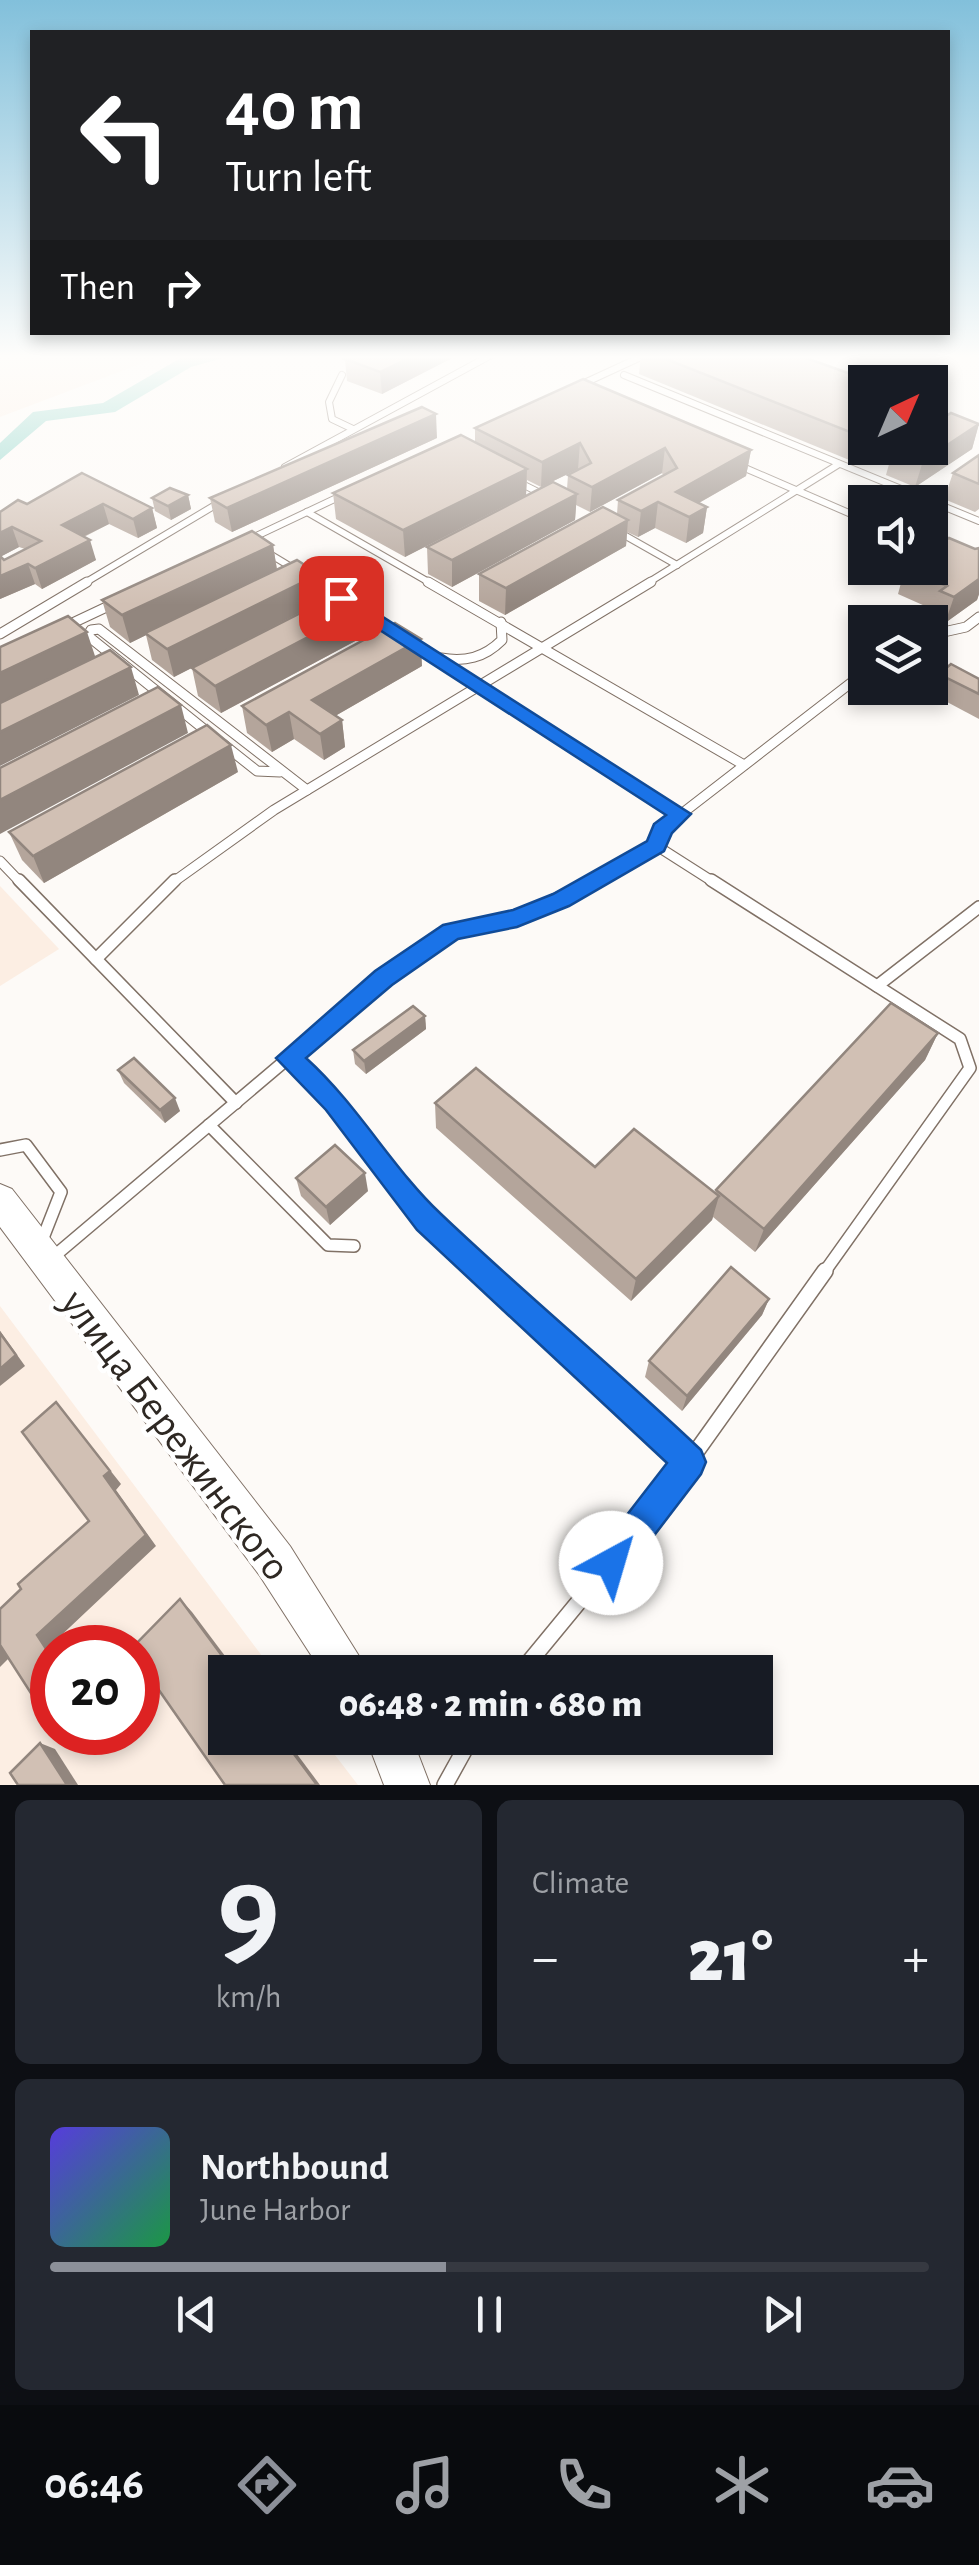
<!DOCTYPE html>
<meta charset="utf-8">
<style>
:root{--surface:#171b24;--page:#242831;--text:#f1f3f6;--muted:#9ea1a6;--line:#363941;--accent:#8c9099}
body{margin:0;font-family:"Alegreya Sans",sans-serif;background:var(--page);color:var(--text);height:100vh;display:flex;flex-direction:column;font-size:38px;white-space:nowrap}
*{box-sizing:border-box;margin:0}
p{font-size:32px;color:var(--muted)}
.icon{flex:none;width:55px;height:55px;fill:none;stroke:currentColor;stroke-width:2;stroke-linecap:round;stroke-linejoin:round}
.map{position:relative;height:1785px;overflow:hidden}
.panel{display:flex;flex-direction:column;gap:15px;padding:15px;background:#0d0f14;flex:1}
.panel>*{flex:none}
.guide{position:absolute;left:30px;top:30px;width:920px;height:305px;border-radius:0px;box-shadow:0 5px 15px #0003;background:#202124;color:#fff;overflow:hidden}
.needle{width:65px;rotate:44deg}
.controls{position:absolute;left:848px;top:365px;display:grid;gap:20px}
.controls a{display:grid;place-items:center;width:100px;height:100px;border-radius:0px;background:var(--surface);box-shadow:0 5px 15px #0003;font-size:50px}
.speed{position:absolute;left:30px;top:1625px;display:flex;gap:20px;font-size:50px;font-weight:700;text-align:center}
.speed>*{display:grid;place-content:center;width:130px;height:130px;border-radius:50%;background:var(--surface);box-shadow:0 5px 15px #0003;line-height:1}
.speed .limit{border:15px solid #d22;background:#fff;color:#111}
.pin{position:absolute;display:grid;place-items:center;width:85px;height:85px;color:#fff;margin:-42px;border-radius:20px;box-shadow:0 5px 15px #0006}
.me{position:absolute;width:110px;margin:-55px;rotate:39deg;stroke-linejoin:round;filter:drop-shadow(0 0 8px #0008)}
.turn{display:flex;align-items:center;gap:35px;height:210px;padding:0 30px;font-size:45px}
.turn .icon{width:130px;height:130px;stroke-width:2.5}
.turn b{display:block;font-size:70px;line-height:85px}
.then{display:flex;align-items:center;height:95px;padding:0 30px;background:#0003;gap:20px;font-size:38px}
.big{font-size:75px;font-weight:800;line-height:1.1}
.panel .widget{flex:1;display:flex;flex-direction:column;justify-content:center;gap:15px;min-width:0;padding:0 35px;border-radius:15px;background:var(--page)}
.panel .dial{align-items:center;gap:0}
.dial b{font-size:130px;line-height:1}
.song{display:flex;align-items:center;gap:30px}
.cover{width:120px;height:120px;border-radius:15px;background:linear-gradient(135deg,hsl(250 70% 55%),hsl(140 70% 35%))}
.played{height:10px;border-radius:5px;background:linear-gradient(90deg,var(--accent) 45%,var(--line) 45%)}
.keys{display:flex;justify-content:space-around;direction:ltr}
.heat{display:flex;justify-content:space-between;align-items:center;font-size:55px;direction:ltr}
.panel .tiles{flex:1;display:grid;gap:15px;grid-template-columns:1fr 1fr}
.widget:last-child{grid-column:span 2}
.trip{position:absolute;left:208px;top:1655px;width:565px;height:100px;border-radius:0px;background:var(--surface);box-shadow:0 5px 15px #0003;font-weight:800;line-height:100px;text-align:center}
.menu{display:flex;height:160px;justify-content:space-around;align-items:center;background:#090b0e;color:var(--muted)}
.menu .icon{width:70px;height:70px}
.menu .active{color:var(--accent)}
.menu b{font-size:45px;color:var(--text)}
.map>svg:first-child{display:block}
.built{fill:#fceee3;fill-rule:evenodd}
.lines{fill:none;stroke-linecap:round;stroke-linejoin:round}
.river{fill:#8ad3c7;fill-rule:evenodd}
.service-far3-casing{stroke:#807166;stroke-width:8}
.service-far2-casing{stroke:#807166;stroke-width:11}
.service-far1-casing{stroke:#807166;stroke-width:14}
.service-casing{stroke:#807166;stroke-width:18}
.secondary-casing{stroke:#807166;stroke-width:2}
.service-far3{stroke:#fff;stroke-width:6}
.service-far2{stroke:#fff;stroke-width:9}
.service-far1{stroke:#fff;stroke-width:11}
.service{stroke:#fff;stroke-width:15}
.secondary{fill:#fff;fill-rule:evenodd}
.wall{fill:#b4a59b;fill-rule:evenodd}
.shaded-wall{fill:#92867e}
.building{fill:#d1c0b4;stroke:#92867e;stroke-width:2.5}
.route{fill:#1a73e8;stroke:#114b97;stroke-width:2.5}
.labels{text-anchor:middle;stroke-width:9;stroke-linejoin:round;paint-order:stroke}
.near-street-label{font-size:42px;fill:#2e2823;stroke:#fff}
</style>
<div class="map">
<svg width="979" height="1785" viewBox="0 0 979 1785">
<rect width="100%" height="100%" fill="#fdfaf7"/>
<!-- built -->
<g class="built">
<path d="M0 355H164L0 417Z"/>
<path d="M0 886 59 949 0 986Z"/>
<path d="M0 1306 274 1672H225V1738H322L358 1785H0ZM52 1648H138V1732H52Z"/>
</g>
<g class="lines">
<!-- river -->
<path class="river" d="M197 355H233L191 367 115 412 46 421 0 460V443L33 412 103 403 179 359Z"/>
<defs>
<g id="service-far3">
<path d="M342 375 329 402 332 419 353 429"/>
<path d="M624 375 979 521"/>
<path d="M578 386 645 355"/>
<path d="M738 465 865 520"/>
<path d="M285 467 491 355"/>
<path d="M514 480 548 497"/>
<path d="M307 512 432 584"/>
<path d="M617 531 677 565"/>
<path d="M248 540 345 494"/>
<path d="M263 550 296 570"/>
<path d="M310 579 319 584"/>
<path d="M83 584 222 501"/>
<path d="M646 584 839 464"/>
</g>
<g id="service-far2">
<path d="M315 582 347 601"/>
<path d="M428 582 744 765"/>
<path d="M361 610 398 633"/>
<path d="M62 628 115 603"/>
<path d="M0 634 87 582"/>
<path d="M930 635 966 627 979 617"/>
<path d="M412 642 681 814"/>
<path d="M441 658C465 662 484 658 502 640L501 622"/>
<path d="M210 734 88 636 91 630 99 629 307 790"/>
<path d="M223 744 257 771 280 772"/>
<path d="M657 846 662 829 865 672"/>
<path d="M0 861 21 883"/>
<path d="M172 883 274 810 651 582"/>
<path d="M591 883 657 846 715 883"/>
</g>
<g id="service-far1">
<path d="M19 880 236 1103"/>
<path d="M711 880 960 1039 970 1068 823 1274"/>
<path d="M96 959 175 880"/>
<path d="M877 986 979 907"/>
<path d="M289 1058 335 1102 427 1221 487 1274"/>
<path d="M209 1125 328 1245 354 1246"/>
<path d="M0 1150 26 1145 61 1192 41 1243"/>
<path d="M52 1258 383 978 451 932 517 918 596 880"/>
</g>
<g id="service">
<path d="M484 1271 689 1462"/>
<path d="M521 1672 656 1508 825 1271"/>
<path d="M445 1785 471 1738"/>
</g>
<g id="secondary">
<path d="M0 1184 12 1189 290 1546 369 1672H322L260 1576 0 1227Z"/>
<path d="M366 1738H412L430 1785H384Z"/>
</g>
</defs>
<!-- service-far3 casing -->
<use href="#service-far3" class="service-far3-casing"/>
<!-- service-far2 casing -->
<use href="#service-far2" class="service-far2-casing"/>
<!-- service-far1 casing -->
<use href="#service-far1" class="service-far1-casing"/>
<!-- service casing -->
<use href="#service" class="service-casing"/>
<!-- secondary casing -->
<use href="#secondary" class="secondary-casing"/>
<!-- service-far3 -->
<use href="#service-far3" class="service-far3"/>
<!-- service-far2 -->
<use href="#service-far2" class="service-far2"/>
<!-- service-far1 -->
<use href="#service-far1" class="service-far1"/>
<!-- service -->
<use href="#service" class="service"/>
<!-- secondary -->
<use href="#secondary" class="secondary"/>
</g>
<!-- wall -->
<g class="wall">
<path d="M343 355H458L382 394 347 381 345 360H343Z"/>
<path d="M641 355H798L865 382V448L859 464 639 374Z"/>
<path d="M979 423 972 449 915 487 886 475 893 450Z"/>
<path d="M475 428 751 450 746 476 699 503 707 507 703 533 686 543 655 528 638 537 627 532 626 546 505 615 479 601V574L617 514 618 500 663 475 662 473 590 512 576 505 575 520 452 587 428 574 427 547 567 489 568 475 578 469 541 487 527 480 526 495 405 557 336 519 333 493 475 442Z"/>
<path d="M437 438 232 532 215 522 210 498Z"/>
<path d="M979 455V509L975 512 944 499 953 473Z"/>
<path d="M82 473 152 508 157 528 138 538 109 524 84 537 96 560 42 589 35 584 0 599V512L27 504ZM19 547 25 549 4 560 0 557Z"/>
<path d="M188 495 191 509 171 520 155 511 152 498Z"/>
<path d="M273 545 277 569 319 574 322 601 174 677 152 660 146 635 130 643 110 627 102 600Z"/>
<path d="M979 548V594L977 600 945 623 932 617 934 610 898 594 905 568Z"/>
<path d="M369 605 372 632 221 713 198 696 192 668Z"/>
<path d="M865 634V653L859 650 863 636Z"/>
<path d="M422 666 335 716 342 720 345 747 324 760 294 739 272 752 247 733 242 706Z"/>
<path d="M939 674 979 679V719L932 694Z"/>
<path d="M238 772 44 883 22 860 9 832Z"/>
<path d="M425 1016 426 1029 366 1074 355 1064 353 1050Z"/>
<path d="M938 1033 925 1060 755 1252 713 1217 712 1220 631 1301 436 1128 435 1103 595 1167 715 1192 716 1190Z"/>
<path d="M118 1070 180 1111 165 1123 124 1083Z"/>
<path d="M296 1178 368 1191 330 1225 301 1196Z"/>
<path d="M769 1299 762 1315 682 1411 645 1377 649 1361Z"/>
</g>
<!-- shaded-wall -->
<g class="shaded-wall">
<path d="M415 355H458L382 394 380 372Z"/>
<path d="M436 414 437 438 232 532 227 508Z"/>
<path d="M979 424 972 449 915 487 923 461Z"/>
<path d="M865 440V448H885L859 464Z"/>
<path d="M580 443 578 469 541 487 542 462Z"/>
<path d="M665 448 662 473 590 512 592 487Z"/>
<path d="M751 450 746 476 681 513 676 492Z"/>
<path d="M527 469 526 495 405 557 403 530Z"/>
<path d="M577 494 575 520 452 587V560Z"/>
<path d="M188 495 191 509 171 520 168 506Z"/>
<path d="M658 502 655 528 638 537 641 511Z"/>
<path d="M103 504 109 524 68 544 62 525Z"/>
<path d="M707 507 703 533 686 543 689 517Z"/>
<path d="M152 508 157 528 138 538 133 519Z"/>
<path d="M628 520 626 546 505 615 506 588Z"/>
<path d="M12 527 19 547 0 557V533Z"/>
<path d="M90 540 96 560 42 589 35 568Z"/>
<path d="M273 545 277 571 130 643 122 615Z"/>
<path d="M28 564 35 584 0 599V576Z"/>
<path d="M319 574 322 601 174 677 167 649Z"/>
<path d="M979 574V594L977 600 945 623 954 597Z"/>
<path d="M369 605 372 632 221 713 215 686Z"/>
<path d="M87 632 96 659 0 706V673Z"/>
<path d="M421 639 422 666 316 727 312 700Z"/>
<path d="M131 667 139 695 0 766V732Z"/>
<path d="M181 705 188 733 0 834V800Z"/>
<path d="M289 712 294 739 272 752 266 725Z"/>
<path d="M342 720 345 747 324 760 320 734Z"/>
<path d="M231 745 238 772 44 883 33 856Z"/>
<path d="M425 1016 426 1029 366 1074 364 1061Z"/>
<path d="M938 1033 925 1060 755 1252 764 1229Z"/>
<path d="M175 1098 180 1111 165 1123 160 1110Z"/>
<path d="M365 1173 368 1191 330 1225 326 1207Z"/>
<path d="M719 1196 712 1220 631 1301 636 1279Z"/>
<path d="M769 1299 762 1315 682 1411 687 1396Z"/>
<path d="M0 1331 25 1366 0 1386Z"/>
<path d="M56 1402 121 1484 116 1490 156 1546 52 1644 54 1648 52 1658 37 1635 146 1535 104 1476Z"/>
<path d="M180 1599 192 1612 237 1672H234Z"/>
<path d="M0 1644 14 1653 0 1667Z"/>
<path d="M282 1738H285L320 1785H317Z"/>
<path d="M40 1743 55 1749 78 1785H67Z"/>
</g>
<!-- building -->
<g class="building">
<path d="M353 355H415L380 372 345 359Z"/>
<path d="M656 355H798L873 382H865V438Z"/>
<path d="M583 379 751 450 676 492 707 507 689 517 658 502 641 511 618 500 677 468 665 448 592 487 568 475 591 463 580 443 542 462 475 428Z"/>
<path d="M422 407 436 414 227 508 210 498Z"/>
<path d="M951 413 979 424 923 461 893 450 897 448H930V426Z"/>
<path d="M461 435 527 469 403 530 333 493Z"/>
<path d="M979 455V484L953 473Z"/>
<path d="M82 473 152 508 133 519 103 504 62 525 90 540 35 568 28 564 0 576V556L4 560 41 541 12 527 0 533V512L18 500 27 504Z"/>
<path d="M553 482 577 494 452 560 427 547Z"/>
<path d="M170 488 188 495 168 506 152 498Z"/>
<path d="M603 507 628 520 506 588 479 574Z"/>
<path d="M252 531 273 545 122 615 102 600Z"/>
<path d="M949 538 975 549 979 548V579L954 597 940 591 947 586 905 568H930V550Z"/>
<path d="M297 560 319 574 167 649 145 633Z"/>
<path d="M346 590 369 605 215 686 192 668Z"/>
<path d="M68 616 87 632 0 673V647Z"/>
<path d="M395 623 421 639 312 700 342 720 320 734 289 712 266 725 242 706Z"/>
<path d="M110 650 131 667 0 732V703Z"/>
<path d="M951 664 979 679V694L939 674Z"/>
<path d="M158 687 181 705 0 800V768Z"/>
<path d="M207 725 231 745 33 856 9 832Z"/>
<path d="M891 1003 938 1033 764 1229 716 1190Z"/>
<path d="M413 1006 425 1016 364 1061 353 1050Z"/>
<path d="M134 1058 175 1098 160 1110 118 1070Z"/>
<path d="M476 1068 595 1167 634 1129 719 1196 636 1279 435 1103Z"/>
<path d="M335 1145 365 1173 326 1207 296 1178Z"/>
<path d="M731 1267 769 1299 687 1396 649 1361Z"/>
<path d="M0 1333 16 1355 0 1369Z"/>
<path d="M56 1402 110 1471 104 1476 146 1535 37 1635 52 1658V1726L0 1645V1609L21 1589 18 1584 89 1521 22 1432Z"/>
<path d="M180 1599 234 1672H225V1738H282L317 1785H225L138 1660V1648H132Z"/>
<path d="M40 1743 67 1785H18L10 1773Z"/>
</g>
<!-- sky -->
<linearGradient id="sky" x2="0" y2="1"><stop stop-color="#82c0db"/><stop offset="0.59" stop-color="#fefdfb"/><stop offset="1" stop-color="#fefdfb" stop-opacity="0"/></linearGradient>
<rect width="979" height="605" fill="url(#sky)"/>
<!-- route -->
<path class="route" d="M335 594H347L691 814 672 833 664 851 569 906 517 927 458 939 392 985 306 1058C359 1106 392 1168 441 1214 526 1295 616 1369 701 1450L706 1462 701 1474 624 1575 611 1580 599 1575 594 1563 599 1551 667 1463 417 1230 326 1110 276 1058 375 971 443 925 513 910 553 894 647 841 654 824 666 815 335 601Z"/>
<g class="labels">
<!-- near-street labels -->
<g class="near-street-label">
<text transform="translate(177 1434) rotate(53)" y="15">улица Бережинского</text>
</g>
</g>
</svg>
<div class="controls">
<a><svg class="needle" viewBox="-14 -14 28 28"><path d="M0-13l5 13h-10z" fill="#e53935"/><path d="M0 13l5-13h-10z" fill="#9ea1a6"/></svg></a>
<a><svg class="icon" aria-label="sound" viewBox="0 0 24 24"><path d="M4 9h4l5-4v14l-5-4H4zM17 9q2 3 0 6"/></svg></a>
<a><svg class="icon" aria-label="layers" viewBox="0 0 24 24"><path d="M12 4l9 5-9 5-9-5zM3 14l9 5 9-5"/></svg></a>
</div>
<div class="speed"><div class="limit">20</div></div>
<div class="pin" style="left:341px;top:598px;background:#d93025"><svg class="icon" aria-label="arrive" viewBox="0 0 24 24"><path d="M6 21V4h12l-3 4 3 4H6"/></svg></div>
<svg class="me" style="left:611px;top:1563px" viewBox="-20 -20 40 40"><circle r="19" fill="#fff"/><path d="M0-13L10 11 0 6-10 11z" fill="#1a73e8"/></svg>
<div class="trip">06:48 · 2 min · 680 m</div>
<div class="guide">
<div class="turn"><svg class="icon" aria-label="left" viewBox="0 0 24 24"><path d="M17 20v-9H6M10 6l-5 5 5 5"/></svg><div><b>40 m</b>Turn left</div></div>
<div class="then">Then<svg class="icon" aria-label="right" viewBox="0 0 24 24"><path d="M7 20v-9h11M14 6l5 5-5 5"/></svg></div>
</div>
</div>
<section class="panel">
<div class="tiles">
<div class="widget dial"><b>9</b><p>km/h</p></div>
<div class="widget"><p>Climate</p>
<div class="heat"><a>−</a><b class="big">21°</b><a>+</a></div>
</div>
<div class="widget">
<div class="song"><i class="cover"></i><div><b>Northbound</b><p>June Harbor</p></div></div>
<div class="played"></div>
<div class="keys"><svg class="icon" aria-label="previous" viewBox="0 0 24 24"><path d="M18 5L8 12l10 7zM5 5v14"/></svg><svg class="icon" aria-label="pause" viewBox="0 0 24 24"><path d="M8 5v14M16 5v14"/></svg><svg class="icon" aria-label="next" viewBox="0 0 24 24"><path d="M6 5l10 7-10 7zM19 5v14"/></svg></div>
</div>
</div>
</section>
<nav class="menu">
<b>06:46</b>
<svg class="icon active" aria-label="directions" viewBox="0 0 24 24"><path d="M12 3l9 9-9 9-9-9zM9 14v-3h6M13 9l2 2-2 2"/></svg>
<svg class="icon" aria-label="music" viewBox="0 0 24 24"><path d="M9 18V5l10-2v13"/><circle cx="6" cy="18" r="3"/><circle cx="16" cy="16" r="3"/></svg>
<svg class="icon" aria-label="phone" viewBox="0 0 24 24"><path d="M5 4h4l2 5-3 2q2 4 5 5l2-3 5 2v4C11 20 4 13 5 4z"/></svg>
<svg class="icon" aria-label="climate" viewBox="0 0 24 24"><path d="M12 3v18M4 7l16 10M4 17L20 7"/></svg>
<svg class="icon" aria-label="car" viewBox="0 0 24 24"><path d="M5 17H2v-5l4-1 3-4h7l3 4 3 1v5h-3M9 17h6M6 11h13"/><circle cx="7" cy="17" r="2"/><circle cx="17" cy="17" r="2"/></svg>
</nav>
